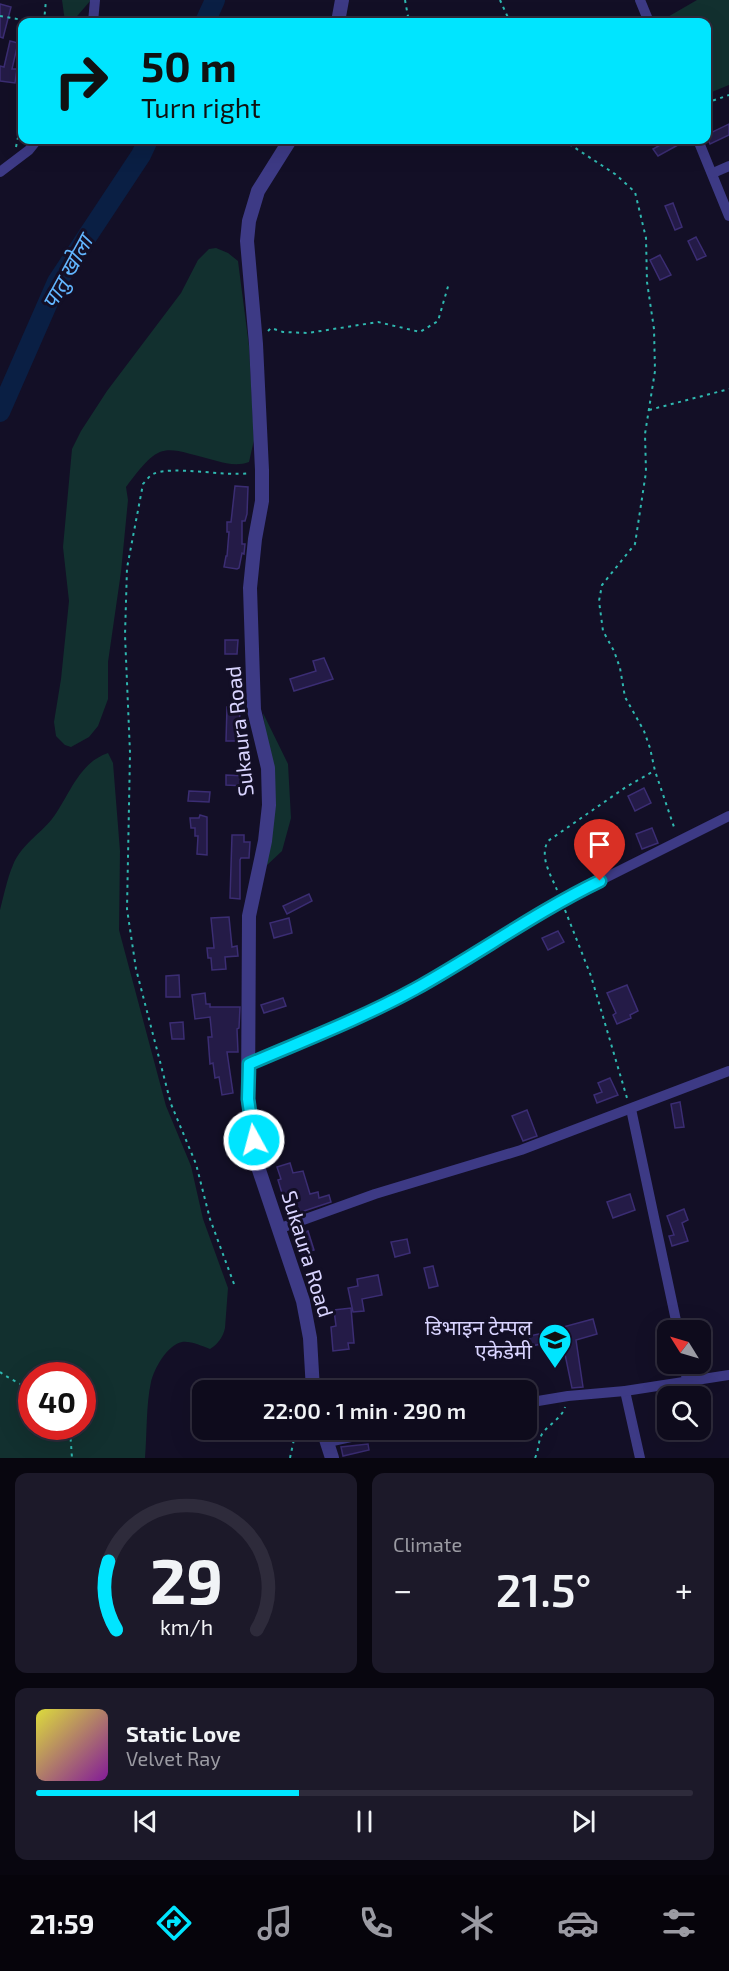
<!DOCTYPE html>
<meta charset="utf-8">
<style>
:root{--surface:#0e0b1c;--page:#1c1929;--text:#f1f3f6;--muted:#9b9ba3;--line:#2e2b3b;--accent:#00e5ff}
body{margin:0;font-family:"Exo 2","Noto Sans Devanagari",sans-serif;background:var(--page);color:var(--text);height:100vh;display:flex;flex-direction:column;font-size:22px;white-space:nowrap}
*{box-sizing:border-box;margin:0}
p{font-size:20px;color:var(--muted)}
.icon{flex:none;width:33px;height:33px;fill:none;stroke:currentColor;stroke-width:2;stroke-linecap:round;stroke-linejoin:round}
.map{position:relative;height:1458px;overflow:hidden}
.drawer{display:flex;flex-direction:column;gap:15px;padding:15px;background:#08060f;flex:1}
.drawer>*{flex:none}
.guide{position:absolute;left:18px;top:18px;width:693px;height:126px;border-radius:12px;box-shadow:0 6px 24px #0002,0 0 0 2px var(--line);background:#00e5ff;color:#111;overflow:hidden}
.needle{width:39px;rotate:307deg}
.tools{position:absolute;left:657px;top:1320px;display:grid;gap:12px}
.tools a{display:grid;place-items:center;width:54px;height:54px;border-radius:12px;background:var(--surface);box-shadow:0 6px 24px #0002,0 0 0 2px var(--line);font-size:30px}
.speed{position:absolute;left:18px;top:1362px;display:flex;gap:12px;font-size:30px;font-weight:700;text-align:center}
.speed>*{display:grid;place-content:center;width:78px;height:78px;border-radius:50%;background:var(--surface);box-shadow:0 6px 24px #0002,0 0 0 2px var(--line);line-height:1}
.speed .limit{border:9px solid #d22;background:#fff;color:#111}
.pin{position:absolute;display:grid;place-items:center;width:51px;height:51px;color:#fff;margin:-62px -26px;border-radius:50% 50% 50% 0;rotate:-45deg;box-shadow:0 0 6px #0007}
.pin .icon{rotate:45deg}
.me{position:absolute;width:66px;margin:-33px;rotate:353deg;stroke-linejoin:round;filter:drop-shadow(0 0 4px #0008)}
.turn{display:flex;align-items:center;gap:21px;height:126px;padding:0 24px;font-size:27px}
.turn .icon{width:78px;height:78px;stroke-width:2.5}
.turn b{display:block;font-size:42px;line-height:51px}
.big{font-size:45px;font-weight:600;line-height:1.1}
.drawer .card{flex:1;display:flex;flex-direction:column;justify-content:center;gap:9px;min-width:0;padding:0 21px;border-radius:12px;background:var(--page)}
.drawer .dial{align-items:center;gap:0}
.dial svg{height:156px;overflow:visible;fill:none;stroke:var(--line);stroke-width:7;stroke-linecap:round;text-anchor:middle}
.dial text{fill:var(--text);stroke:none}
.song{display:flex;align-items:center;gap:18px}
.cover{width:72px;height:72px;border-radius:9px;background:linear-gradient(135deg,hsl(60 70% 55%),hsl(290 70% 35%))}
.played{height:6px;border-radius:3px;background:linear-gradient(90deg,var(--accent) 40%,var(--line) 40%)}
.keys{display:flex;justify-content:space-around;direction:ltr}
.heat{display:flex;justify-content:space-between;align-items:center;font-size:33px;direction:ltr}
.drawer .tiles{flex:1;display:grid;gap:15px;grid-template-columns:1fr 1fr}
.card:last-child{grid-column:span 2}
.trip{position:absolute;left:192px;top:1380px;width:345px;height:60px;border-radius:12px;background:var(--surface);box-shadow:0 6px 24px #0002,0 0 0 2px var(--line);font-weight:600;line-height:60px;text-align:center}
.tabs{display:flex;height:96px;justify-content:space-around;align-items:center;background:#06040b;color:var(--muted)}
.tabs .icon{width:42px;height:42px}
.tabs .selected{color:var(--accent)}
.tabs b{font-size:27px;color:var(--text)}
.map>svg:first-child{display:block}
.green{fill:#12302f;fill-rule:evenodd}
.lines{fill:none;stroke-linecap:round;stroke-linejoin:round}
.river{stroke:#0a1f44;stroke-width:20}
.building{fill:#241b47;stroke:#3b2d73;stroke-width:1.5}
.path{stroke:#2fb8b0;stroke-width:2;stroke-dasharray:3 4.5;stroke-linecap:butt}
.minor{stroke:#3d3a85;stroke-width:10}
.tertiary{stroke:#3d3a85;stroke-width:14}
.route-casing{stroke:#0095a6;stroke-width:15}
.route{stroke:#00e5ff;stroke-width:10}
.labels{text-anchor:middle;stroke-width:6;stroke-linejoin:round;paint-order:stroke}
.street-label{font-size:21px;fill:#d9d4ff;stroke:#130f26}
.poi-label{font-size:21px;fill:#d9d4ff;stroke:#130f26;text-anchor:end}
.water-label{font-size:22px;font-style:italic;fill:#62b6ff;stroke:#130f26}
</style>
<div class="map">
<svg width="729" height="1458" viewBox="0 0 729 1458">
<rect width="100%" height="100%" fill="#130f26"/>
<!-- green -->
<g class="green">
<path d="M62 0H91L72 22H65Z"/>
<path d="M697 0H729V85L707 94 706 22H659Z"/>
<path d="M216 248 228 253 238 261 249 346 254 440 249 462C239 466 227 464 217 461 162 447 162 439 126 487L128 500 121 572 108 662V699L98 726 89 737 71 747 65 745 56 736 54 722 61 679 69 601 63 547 72 449 81 431 107 391 181 293 198 260 209 249Z"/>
<path d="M263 713 288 764 291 818 282 851 266 866V736Z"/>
<path d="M108 753 113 763 120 851 119 930 166 1106 191 1166 203 1219 228 1288 225 1328C223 1337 218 1344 210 1349 201 1346 192 1341 182 1342 167 1345 154 1369 151 1382 146 1404 147 1435 145 1458H0V910C4 895 7 879 13 865 21 845 39 835 52 819 69 797 78 763 108 753ZM32 1376H82V1426H32Z"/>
</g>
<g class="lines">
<!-- river -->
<g class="river">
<path d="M205 22 215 0"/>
<path d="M0 412 57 282 141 155 148 140"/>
</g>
</g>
<!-- building -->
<g class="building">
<path d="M0 4 11 7 3 38 0 37Z"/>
<path d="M10 41 18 43 12 69H17L15 83 0 81V66L4 67Z"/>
<path d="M729 124V135L710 144 706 135Z"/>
<path d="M669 140H687L658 156 653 149Z"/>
<path d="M673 203 682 227 675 230 665 206Z"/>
<path d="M696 237 706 256 697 260 688 241Z"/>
<path d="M660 255 671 275 660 280 650 260Z"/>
<path d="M235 486 248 487 247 514 245 521H242V544H245L244 554 242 553 239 568 237 569 224 567 226 556H227L229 532H227V522H231Z"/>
<path d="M225 640H238L237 654H225Z"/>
<path d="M324 658 333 679 294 691 290 679 316 671 313 661Z"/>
<path d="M240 706 239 741H226L227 707Z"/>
<path d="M226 775 246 776 245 786 226 785Z"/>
<path d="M644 788 651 803 635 811 628 796Z"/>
<path d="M189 791 210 792 209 802 188 801Z"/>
<path d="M200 815 207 817V855L197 854 198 836H195V828H191L190 818H199Z"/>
<path d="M652 828 658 843 642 849 636 834Z"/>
<path d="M232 835H244V842H250L249 858H241L240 860V899L230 898Z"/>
<path d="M309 894 312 901 287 914 283 906Z"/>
<path d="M229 917 232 947 237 946 238 956 225 957 226 969 212 970 211 958H208L207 948H214L211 918Z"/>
<path d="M289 918 292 933 274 938 270 923Z"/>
<path d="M558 931 564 942 548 950 542 938Z"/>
<path d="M179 975 180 997H166V976Z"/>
<path d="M627 985 638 1011 630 1015 631 1018 617 1024 613 1015 616 1013 607 993Z"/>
<path d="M205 993 206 1004H210V1007H240L239 1028 237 1029 238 1052H227L233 1093 222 1095 219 1077 215 1078 213 1063 210 1064 208 1037H212L210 1017 195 1019 192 995Z"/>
<path d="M283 998 286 1006 264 1013 261 1005Z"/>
<path d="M183 1022 184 1039H172L170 1023Z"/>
<path d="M610 1078 618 1095 597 1103 594 1095 602 1092 598 1083Z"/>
<path d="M680 1102 684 1127 675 1128 671 1104Z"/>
<path d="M527 1110 537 1136 523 1141 512 1116Z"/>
<path d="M290 1163 293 1173 303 1171 310 1194 318 1192 319 1198 329 1195 331 1202 289 1216 278 1180 281 1179 277 1167Z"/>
<path d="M630 1194 635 1210 613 1218 607 1202Z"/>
<path d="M684 1209 688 1220 682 1223 688 1241 672 1246 669 1236 674 1235 667 1216Z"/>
<path d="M308 1231 314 1250 302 1254 295 1236Z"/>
<path d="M407 1239 410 1253 395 1257 391 1242Z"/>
<path d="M433 1266 438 1286 429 1288 424 1268Z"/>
<path d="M378 1275 382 1295 362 1299 364 1311 353 1312 348 1288 358 1286 357 1279Z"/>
<path d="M351 1308 354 1343H348L349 1349 333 1351 331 1327 336 1326 334 1310Z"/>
<path d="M593 1319 597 1334 576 1340 583 1387 572 1388 562 1340 531 1346 529 1336 563 1329V1327Z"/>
<path d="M368 1444 369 1450 343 1456 341 1447Z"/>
</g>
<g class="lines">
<!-- path -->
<g class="path">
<path d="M405 0 409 22"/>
<path d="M500 0 510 22"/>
<path d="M0 16 34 22"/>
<path d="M44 22 46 0"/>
<path d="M706 103 729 95"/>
<path d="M563 140 615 174 635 192 646 238 647 282 654 329 655 371 645 434 646 472 635 544 602 585 599 601 603 631 614 651 620 668 625 697 644 731 650 748 655 771 675 830"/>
<path d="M16 147 22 118"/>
<path d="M268 331 271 328 283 332 308 333 378 322 420 332 438 321 449 283"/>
<path d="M649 410 729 389"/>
<path d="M557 890C551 875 539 857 548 841L626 787 654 771"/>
<path d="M565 910 591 976 627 1098"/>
<path d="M234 1284 210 1219 196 1164 171 1104 136 969 127 909 130 753 125 635 127 568 143 484C146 481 149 476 153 474 173 465 224 477 250 473"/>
<path d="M0 1372C10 1380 25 1384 32 1394"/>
<path d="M65 1426 70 1430 72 1458"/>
<path d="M290 1458 296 1430"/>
<path d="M535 1458C539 1450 538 1441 542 1434 549 1424 562 1418 565 1407"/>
</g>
<!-- minor -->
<g class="minor">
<path d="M640 0 649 22"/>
<path d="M93 22 95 0"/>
<path d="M698 140 729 216"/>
<path d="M0 172 29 150 37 140"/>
<path d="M713 173 729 166"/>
<path d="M249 1064 362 1016 414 990 561 900 729 816"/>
<path d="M631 1109 678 1330"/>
<path d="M278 1229 375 1194 521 1150 729 1071"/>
<path d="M684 1364 687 1380"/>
<path d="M625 1391 640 1458"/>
<path d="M526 1403 568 1396 625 1391 729 1375"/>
<path d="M328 1442 383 1430"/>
</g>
<!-- tertiary -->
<g class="tertiary">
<path d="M338 22 342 0"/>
<path d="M290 140 258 191 249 221 247 241 256 344 262 470V501L255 539 250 588 254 710 268 768 269 805 265 841 249 916 248 1099 256 1161 303 1301 310 1338 313 1390"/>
<path d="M323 1430 332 1458"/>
</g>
</g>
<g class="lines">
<defs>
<path id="route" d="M254 1140 248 1099 249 1064C305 1040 362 1018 415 989 478 954 536 912 600 881"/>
</defs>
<!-- route casing -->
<use href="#route" class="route-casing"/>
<!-- route -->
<use href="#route" class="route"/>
</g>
<!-- icons -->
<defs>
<symbol id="school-pin" viewBox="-11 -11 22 30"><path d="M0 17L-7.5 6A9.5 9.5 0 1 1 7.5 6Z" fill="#00e5ff" stroke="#130f26"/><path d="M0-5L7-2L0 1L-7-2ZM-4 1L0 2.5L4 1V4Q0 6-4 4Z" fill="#111"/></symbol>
</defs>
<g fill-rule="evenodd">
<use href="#school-pin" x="536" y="1321" width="38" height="52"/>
</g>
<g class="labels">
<!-- street labels -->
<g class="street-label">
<text transform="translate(240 731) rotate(-96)" y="7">Sukaura Road</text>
<text transform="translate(307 1254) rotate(73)" y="7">Sukaura Road</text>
</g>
<!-- poi labels -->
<g class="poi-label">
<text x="532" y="1335">डिभाइन टेम्पल<tspan x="532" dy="24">एकेडेमी</tspan></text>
</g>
<!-- water labels -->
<g class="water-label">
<text transform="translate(67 272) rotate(-61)" y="8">पातु खोला</text>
</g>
</g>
</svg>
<div class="tools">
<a><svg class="needle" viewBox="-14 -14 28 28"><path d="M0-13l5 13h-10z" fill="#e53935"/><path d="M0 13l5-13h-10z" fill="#9b9ba3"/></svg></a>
<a><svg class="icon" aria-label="search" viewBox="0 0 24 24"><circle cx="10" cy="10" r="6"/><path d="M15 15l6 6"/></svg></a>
</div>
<div class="speed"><div class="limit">40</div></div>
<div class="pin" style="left:600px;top:881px;background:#d93025"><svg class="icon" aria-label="arrive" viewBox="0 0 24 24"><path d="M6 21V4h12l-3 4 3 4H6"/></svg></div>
<svg class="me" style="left:254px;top:1140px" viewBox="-20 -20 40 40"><circle r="17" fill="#00e5ff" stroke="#fff" stroke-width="3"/><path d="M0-11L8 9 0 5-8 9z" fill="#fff"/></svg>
<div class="trip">22:00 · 1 min · 290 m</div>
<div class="guide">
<div class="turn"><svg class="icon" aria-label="right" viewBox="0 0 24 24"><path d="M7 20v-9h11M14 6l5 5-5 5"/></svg><div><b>50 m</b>Turn right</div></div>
</div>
</div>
<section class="drawer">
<div class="tiles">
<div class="card dial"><svg viewBox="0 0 100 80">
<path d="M14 69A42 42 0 1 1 86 69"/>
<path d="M14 69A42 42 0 0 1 10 34" stroke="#00e5ff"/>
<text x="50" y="56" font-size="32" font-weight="700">29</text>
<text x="50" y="72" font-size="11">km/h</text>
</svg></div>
<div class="card"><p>Climate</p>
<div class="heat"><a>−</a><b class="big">21.5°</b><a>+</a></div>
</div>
<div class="card">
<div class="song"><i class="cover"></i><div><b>Static Love</b><p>Velvet Ray</p></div></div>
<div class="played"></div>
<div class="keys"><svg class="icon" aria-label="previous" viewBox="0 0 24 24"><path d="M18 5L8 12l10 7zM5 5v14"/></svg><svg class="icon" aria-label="pause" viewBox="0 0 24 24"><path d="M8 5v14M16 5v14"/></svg><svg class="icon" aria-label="next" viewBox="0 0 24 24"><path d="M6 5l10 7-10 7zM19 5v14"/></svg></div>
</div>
</div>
</section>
<nav class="tabs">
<b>21:59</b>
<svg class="icon selected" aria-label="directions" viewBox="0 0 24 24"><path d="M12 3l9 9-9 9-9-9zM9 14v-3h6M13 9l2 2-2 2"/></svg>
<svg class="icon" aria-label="music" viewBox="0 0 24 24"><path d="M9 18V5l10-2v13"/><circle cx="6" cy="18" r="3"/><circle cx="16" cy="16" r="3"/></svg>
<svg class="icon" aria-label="phone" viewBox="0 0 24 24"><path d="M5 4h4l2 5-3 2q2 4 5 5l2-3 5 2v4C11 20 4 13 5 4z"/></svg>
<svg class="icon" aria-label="climate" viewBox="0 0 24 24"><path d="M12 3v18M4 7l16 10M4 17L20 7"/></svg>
<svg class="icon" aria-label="car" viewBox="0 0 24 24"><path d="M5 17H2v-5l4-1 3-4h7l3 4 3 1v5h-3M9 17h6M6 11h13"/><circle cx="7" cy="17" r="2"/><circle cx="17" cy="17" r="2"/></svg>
<svg class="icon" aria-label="filters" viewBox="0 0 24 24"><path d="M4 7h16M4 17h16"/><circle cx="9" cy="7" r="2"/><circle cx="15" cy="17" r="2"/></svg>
</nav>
